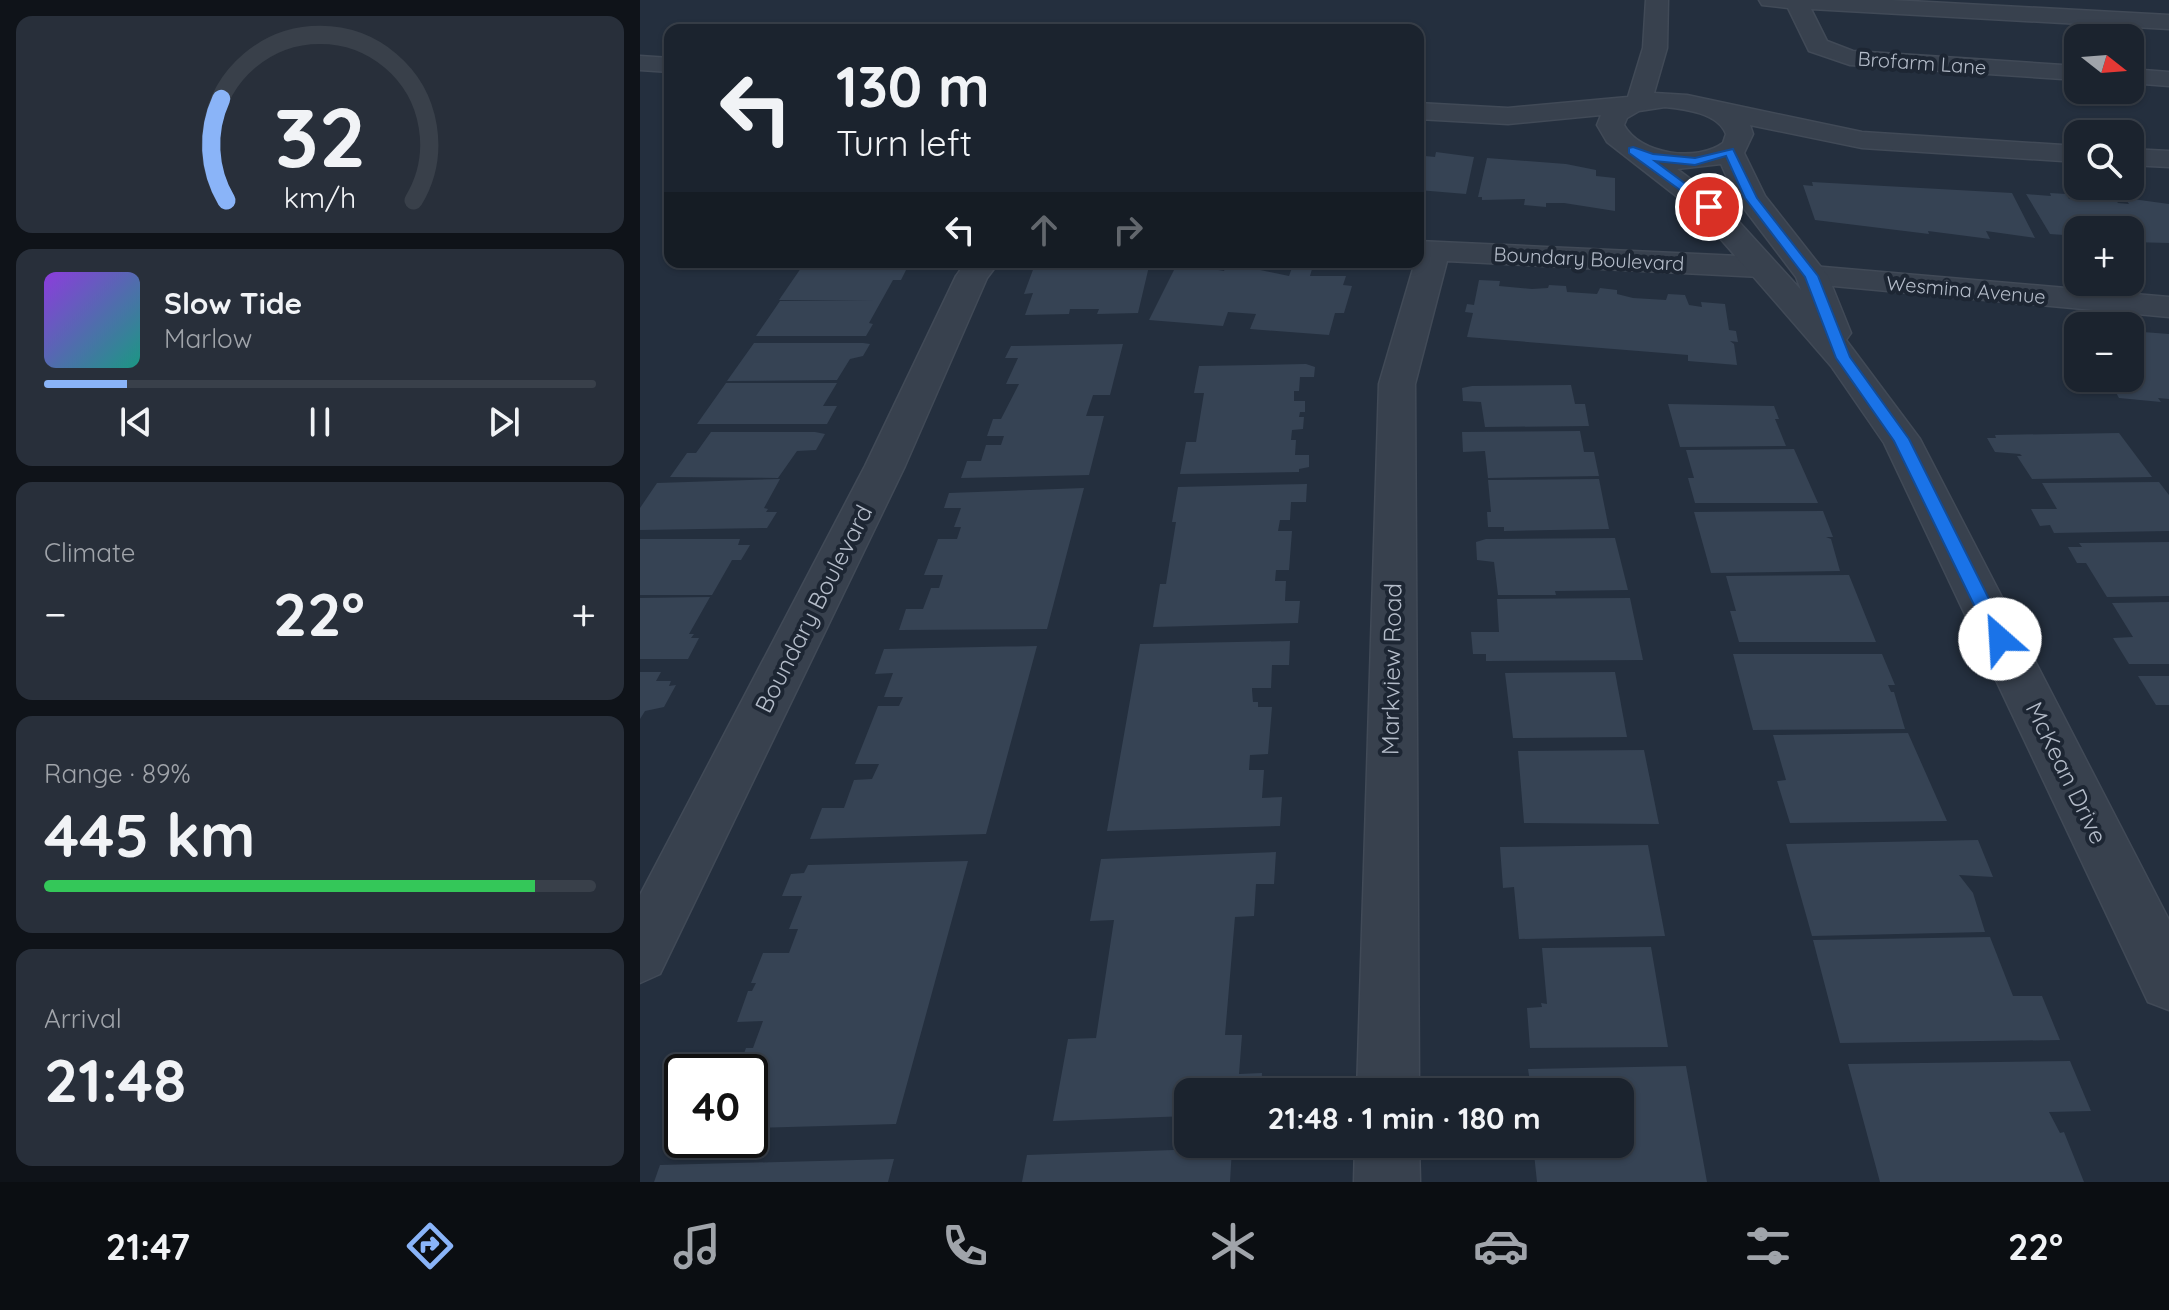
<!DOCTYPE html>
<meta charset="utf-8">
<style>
:root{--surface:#1b232e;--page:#282f3a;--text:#f1f3f6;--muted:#a0a4aa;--line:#39404a;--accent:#8ab4f8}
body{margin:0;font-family:Quicksand,sans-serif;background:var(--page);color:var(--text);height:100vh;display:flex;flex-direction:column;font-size:30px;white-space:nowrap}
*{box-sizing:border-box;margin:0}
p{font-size:26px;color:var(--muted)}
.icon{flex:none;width:44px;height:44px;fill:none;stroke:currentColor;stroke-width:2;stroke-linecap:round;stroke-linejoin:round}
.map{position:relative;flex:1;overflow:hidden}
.sheet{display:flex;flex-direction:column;gap:16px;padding:16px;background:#0f1319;width:640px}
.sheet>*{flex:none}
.guide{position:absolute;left:24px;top:24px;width:760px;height:244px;border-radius:16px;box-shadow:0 2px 6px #0004,0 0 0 2px var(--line);background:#1b232e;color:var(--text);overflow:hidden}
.needle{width:52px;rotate:107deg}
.controls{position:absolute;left:1424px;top:24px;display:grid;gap:16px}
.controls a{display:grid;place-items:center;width:80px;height:80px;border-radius:16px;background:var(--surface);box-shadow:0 2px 6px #0004,0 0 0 2px var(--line);font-size:40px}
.speed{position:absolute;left:24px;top:1054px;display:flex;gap:16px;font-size:40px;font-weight:700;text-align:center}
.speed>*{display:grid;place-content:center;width:104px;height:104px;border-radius:50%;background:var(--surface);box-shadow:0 2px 6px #0004,0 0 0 2px var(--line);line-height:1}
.speed .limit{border:4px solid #111;border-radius:12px;background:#fff;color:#111}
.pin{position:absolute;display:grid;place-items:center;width:68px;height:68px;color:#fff;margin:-34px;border:4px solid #fff;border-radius:50%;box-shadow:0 2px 8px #0007}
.me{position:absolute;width:88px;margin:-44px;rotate:334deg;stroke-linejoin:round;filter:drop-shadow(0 0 6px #0008)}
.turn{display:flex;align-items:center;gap:28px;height:168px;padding:0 40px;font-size:36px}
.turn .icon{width:104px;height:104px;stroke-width:2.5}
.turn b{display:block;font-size:56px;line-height:68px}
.lanes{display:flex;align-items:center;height:76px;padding:0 40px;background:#0003;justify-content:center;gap:40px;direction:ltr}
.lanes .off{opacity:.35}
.big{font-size:60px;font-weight:700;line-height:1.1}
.sheet .card{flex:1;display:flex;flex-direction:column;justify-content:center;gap:12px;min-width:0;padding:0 28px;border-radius:16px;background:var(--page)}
.sheet .dial{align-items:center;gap:0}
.dial svg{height:208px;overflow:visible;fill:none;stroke:var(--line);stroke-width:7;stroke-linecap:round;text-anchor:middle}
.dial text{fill:var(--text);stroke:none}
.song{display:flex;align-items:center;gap:24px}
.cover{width:96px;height:96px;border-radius:12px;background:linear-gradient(135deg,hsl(270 70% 55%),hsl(170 70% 35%))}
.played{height:8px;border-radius:4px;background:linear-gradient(90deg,var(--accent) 15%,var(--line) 15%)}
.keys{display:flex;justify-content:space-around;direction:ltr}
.heat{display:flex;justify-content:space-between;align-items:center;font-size:44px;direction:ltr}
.charge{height:12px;border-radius:6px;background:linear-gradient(90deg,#34c759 89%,var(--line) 0)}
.trip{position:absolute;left:534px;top:1078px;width:460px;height:80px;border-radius:16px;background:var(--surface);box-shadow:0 2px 6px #0004,0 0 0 2px var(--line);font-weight:700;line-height:80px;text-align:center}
.tab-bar{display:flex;height:128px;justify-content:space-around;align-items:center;background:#0b0e12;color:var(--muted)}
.tab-bar .icon{width:56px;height:56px}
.tab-bar .active{color:var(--accent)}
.tab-bar b{font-size:36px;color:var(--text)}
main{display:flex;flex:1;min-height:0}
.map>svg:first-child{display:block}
.building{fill:#364354}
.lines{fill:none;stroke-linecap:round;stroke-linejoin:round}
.minor-casing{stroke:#414a57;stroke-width:3}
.tertiary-casing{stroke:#414a57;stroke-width:3}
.minor{fill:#38414e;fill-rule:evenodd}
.tertiary{fill:#38414e;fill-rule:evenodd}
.route{fill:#1a73e8;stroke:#114b97;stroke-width:2}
.labels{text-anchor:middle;stroke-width:8;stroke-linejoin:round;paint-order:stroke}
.far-street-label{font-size:20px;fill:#b4bcc9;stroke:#1d2633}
.street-label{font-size:24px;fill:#b4bcc9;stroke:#1d2633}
</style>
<main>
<section class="sheet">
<div class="card dial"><svg viewBox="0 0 100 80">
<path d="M14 69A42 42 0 1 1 86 69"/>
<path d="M14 69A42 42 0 0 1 12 30" stroke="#8ab4f8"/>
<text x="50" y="56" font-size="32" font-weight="700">32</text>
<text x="50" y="72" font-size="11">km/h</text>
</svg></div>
<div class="card">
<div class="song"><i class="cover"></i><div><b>Slow Tide</b><p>Marlow</p></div></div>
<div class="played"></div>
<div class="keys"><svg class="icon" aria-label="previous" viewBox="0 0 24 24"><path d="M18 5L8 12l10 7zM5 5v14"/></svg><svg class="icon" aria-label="pause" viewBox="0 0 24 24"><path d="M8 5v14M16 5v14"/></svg><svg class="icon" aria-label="next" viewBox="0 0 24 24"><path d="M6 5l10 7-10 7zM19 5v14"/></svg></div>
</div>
<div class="card"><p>Climate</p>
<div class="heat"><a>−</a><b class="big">22°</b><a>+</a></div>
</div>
<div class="card"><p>Range · 89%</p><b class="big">445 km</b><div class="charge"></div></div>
<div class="card"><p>Arrival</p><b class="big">21:48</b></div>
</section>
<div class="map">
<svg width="1529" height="1182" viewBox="0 0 1529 1182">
<rect width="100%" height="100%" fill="#242f3e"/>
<!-- building -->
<g class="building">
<path d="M778 151 786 152 785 156 795 157 796 152 834 157 826 194 778 190Z"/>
<path d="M847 158 926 164 956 170V176L975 178V211L924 203H906V207L884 205 885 199 842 200V197H838Z"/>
<path d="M1172 182 1372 193 1395 238 1346 231 1350 239 1288 231 1289 234 1175 220 1163 185 1173 186Z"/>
<path d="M1410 193 1426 194 1429 199 1442 200 1439 195 1474 198 1478 203 1489 204 1485 198 1529 204V243L1490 242V230H1438V236L1410 234 1386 194 1411 196Z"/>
<path d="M405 262H510L498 313 457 314 459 309H430L429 314 385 315 393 293 384 294 394 267H403Z"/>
<path d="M538 262H558L556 266 584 271 587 263 608 264 606 267 649 276 652 268 672 269 670 276H706L703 285 712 286 704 313H695L689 335 610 329 616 314 588 312 583 326 509 320Z"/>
<path d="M161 268H267L261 280H253L229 323 233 324 226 336H116L140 301H233L139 300Z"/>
<path d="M839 280 860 281 859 286 892 289 908 288 909 285 926 286 927 292 957 294 960 288 977 290V294L993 298 1026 300 1028 294 1045 295 1049 305 1062 307 1061 302 1085 304 1089 330 1096 331 1098 342 1090 341 1094 344 1097 365 1048 361V355L827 337 833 313 825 312 827 304 834 305Z"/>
<path d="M1503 332 1529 334V399L1518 398 1521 402 1479 398 1468 378H1490V336L1503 337Z"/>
<path d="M114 343H223L230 344 223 356 210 359 197 380 87 381Z"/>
<path d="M483 344 470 395H453L446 416H464L449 475 321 478 327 461H341L346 445H361L364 436H347L353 419H361L379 384H366L378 358H365L371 346Z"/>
<path d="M666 364 675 367 674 377H660L659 391H654V401H665V412H660L659 417H664L663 429 652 430 651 440H656L655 455H669V467L659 469V472L540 474 546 442H556L564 393H554L559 366Z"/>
<path d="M86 383H197L183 406H197L187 424H57Z"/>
<path d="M931 385 935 404H945L949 426 845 427 841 402 823 401 822 388 832 386Z"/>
<path d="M1028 404 1134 406 1139 419H1135L1146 446 1040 447Z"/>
<path d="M940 431 944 452H954L959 476 848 478 845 451 823 452 822 432Z"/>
<path d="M71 432H175L185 434 176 450 157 451 138 478 30 477 47 453H56Z"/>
<path d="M1479 433 1512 477 1392 479 1377 456H1382L1380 454 1355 452 1347 438H1356L1355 435Z"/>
<path d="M1154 449 1178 503H1055L1048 478H1054L1046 450Z"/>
<path d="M140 479 124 508 128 509 126 512H137L127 528 0 530V508L17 483Z"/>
<path d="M959 479 969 529 864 531V527H848L847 512H851L848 480Z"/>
<path d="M1519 482 1529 495V531L1414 533 1410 525 1400 526 1391 509H1417L1402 483Z"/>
<path d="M667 484 666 502H651L650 520H640L638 531H652L649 570H636L635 581H646L645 601H660L658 623 513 627 520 584H526L536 522H532L538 487Z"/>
<path d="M444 488 407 629 259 630 266 609H283L291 588H299L303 575H284L298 539H317L321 527H314L321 508H304L309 493Z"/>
<path d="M1183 511 1193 537H1186L1191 539 1200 571 1071 573 1054 512Z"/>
<path d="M975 538 988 590 915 591 916 595H858L854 562 837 560 836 542 846 539Z"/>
<path d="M0 539H100L98 545H110L101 560H92L72 595H0Z"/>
<path d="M1529 542V596L1467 597 1446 563H1437L1428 547H1442L1439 543Z"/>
<path d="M1209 575 1236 642H1099L1090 611H1096L1086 576Z"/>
<path d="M70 597 49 634H54L51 638H59L48 659H0V598Z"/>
<path d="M990 598 1003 660 846 661V654H833L831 632H859L857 599Z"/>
<path d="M1529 602V664H1489L1473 638 1493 637 1472 603Z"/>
<path d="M650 641 649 665H632L631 688H612V690L613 702H618V707H632L628 754 610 755 609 770H624L622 798 642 797 640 826 467 831 500 644Z"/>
<path d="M397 646 346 834 170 839 182 808H204L214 780 232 779 239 764H215L238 706H259L263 697H244L253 673 235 674 244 649Z"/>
<path d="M1093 654H1242L1255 685H1248L1251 692H1254L1265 729 1113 730Z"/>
<path d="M0 672H21L16 681H31L29 686 36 685 24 707 5 711 0 719Z"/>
<path d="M975 672 987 737 873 738 865 673Z"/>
<path d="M1498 676H1529V705H1516Z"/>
<path d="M1268 733 1307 821 1150 823 1137 781 1146 780 1133 735Z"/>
<path d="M1004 750 1019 824 884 823 878 751Z"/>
<path d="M1338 840 1353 877 1319 875 1333 893 1345 932 1172 936 1146 844Z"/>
<path d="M1008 845 1025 936 879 939 874 887 863 888 860 847Z"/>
<path d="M636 852 634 884H616L614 916 595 917 585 1035H602L599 1074 622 1073 621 1092H548V1116L413 1121 428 1039 456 1038 474 920 450 921 461 859Z"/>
<path d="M328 861 256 1124 110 1128V1072H97L106 1048H113L123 1021 97 1022 108 991H112L116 983H111L123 953H149L158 929H149L162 896H142L151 874 164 873 168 865Z"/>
<path d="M1350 937 1373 996H1402L1420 1040 1200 1043 1173 940Z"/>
<path d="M1011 947 1028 1047 890 1048 887 1008 902 1007 901 1003 907 1004 902 948Z"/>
<path d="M1430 1061 1451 1111 1409 1112 1420 1133 1424 1132 1444 1182H1240L1208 1064Z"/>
<path d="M1046 1066 1067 1182H897L893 1144H980V1092H870L869 1082H890L888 1069Z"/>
<path d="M592 1148 590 1182H382L387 1155Z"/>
<path d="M254 1159 248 1182H14L20 1165Z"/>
</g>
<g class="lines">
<defs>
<g id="minor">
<path d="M1119 0H1251L1529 15V29L1171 9 1187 41 1213 51 1438 66V80L1210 65 1169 51 1148 8 1122 5Z"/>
<path d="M1490 69 1529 72V86L1490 83Z"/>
<path d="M778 241 1121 257 1132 260 1137 267 1132 274 1121 277 807 261 775 384 779 1092H717L739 384 775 262H778Z"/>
<path d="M326 262H359L347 278 265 466 20 974 0 983V895L225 466 316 276Z"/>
<path d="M1172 266 1529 297V317L1161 283 1156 276 1161 269Z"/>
<path d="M715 1144H779L780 1182H714Z"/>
</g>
<g id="tertiary">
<path d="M1006 0H1028L1027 48 1014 93 1047 95 1222 132 1438 146V162L1222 148 1110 125 1113 134 1104 153 1125 196 1188 276 1211 333 1206 340 1280 439 1529 920V1010L1508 1002 1244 443 1191 366 1058 213 967 142 957 125 961 115 868 124 778 119V103L868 108 988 97 1003 48ZM1025 107C1045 109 1078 113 1086 134L1083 143C1057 162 1000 155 984 125L987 118 999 111ZM1081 164 1096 198 1156 277 1161 290 1080 201 1037 169Z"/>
<path d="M0 56 30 58V72L0 70Z"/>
<path d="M1490 149 1529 151V167L1490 165Z"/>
</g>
</defs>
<!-- minor casing -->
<use href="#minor" class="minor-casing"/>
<!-- tertiary casing -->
<use href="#tertiary" class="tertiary-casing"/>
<!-- minor -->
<use href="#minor" class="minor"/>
<!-- tertiary -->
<use href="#tertiary" class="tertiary"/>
</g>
<!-- route -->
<path class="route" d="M993 147 1013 154 1055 158 1093 149 1117 198 1178 276 1210 357 1269 439 1369 639 1367 644H1353L1254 441 1196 358 1165 277 1105 198 1086 156 1055 165 1015 161 1074 205V210L1069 211 989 153V148Z"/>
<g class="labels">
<!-- far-street labels -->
<g class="far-street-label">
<text transform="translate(1282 63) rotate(4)" y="7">Brofarm Lane</text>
<text transform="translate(949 259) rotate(3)" y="7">Boundary Boulevard</text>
<text transform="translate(1326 290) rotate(5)" y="7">Wesmina Avenue</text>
</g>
<!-- street labels -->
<g class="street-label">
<text transform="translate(174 609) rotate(-63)" y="8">Boundary Boulevard</text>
<text transform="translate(752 669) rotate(-89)" y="8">Markview Road</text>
<text transform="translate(1426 773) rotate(64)" y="8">McKean Drive</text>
</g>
</g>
</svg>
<div class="controls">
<a><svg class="needle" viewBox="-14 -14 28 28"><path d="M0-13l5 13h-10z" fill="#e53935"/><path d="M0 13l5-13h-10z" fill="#a0a4aa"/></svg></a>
<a><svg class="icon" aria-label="search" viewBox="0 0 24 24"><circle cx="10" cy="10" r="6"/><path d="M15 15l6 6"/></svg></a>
<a>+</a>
<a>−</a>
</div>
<div class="speed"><div class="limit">40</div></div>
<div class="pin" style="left:1069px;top:207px;background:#d93025"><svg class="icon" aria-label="arrive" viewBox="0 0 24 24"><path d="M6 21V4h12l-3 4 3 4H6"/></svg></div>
<svg class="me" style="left:1360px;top:639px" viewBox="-20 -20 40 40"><circle r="19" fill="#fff"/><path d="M0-13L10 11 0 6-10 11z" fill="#1a73e8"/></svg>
<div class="trip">21:48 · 1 min · 180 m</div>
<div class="guide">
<div class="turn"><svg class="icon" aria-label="left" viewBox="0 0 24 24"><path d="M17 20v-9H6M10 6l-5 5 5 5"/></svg><div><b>130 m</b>Turn left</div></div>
<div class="lanes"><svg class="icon" aria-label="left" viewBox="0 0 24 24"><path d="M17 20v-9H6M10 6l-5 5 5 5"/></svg><svg class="icon off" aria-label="ahead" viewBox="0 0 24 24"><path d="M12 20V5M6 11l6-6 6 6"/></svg><svg class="icon off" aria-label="right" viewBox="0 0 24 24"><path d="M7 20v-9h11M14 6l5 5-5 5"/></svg></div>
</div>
</div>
</main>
<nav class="tab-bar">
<b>21:47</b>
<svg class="icon active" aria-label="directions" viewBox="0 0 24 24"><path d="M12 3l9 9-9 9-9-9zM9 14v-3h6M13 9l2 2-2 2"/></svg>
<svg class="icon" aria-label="music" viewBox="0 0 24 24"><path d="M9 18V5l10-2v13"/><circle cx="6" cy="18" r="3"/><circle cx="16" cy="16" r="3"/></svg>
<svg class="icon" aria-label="phone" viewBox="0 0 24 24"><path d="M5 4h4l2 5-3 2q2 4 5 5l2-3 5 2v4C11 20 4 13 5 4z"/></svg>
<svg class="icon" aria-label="climate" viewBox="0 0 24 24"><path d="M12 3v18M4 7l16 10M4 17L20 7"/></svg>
<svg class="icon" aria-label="car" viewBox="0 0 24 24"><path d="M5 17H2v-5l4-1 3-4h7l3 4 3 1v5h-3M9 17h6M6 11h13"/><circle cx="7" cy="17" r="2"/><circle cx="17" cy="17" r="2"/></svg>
<svg class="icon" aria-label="filters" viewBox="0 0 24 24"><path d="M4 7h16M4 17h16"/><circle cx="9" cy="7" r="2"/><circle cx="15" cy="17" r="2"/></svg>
<b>22°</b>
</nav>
